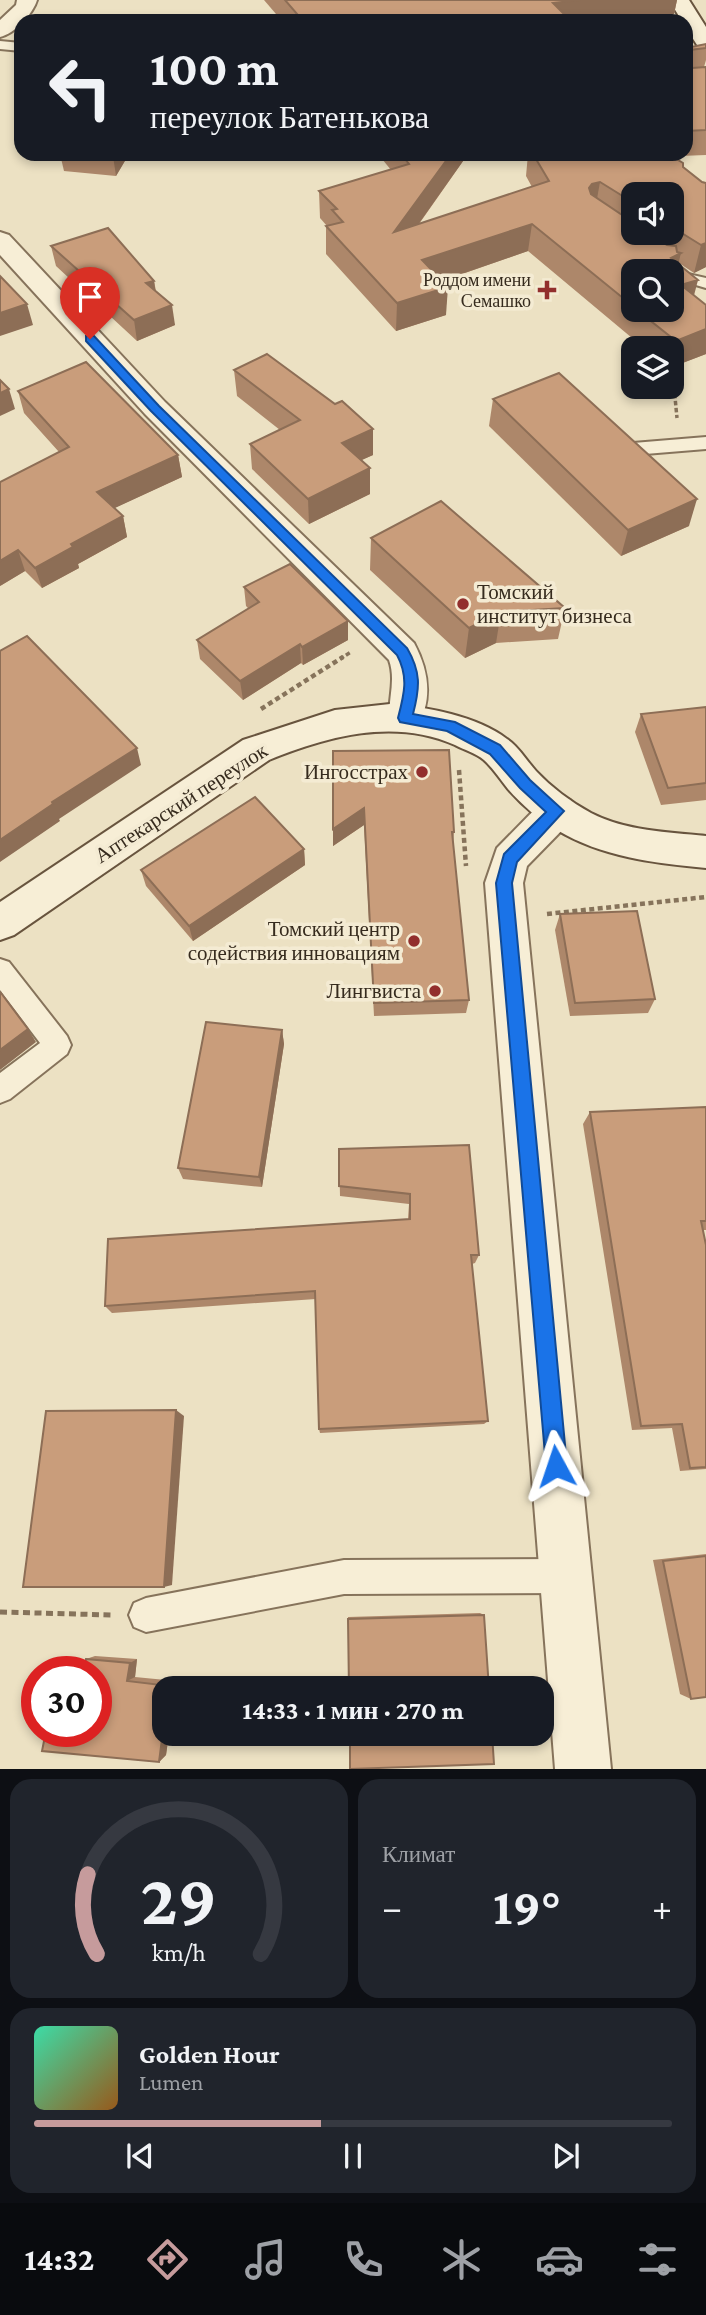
<!DOCTYPE html>
<html lang="ru">
<meta charset="utf-8">
<style>
:root{--surface:#171b24;--page:#20242c;--text:#f1f3f6;--muted:#9ea1a6;--line:#363941;--accent:#c69b9c}
body{margin:0;font-family:"Crimson Pro",serif;background:var(--page);color:var(--text);height:100vh;display:flex;flex-direction:column;font-size:26px;white-space:nowrap}
*{box-sizing:border-box;margin:0}
p{font-size:23px;color:var(--muted)}
.icon{flex:none;width:38px;height:38px;fill:none;stroke:currentColor;stroke-width:2;stroke-linecap:round;stroke-linejoin:round}
.map{position:relative;height:1769px;overflow:hidden}
.sheet{display:flex;flex-direction:column;gap:10px;padding:10px;background:#0d0f14;flex:1}
.sheet>*{flex:none}
.banner{position:absolute;left:14px;top:14px;width:679px;height:147px;border-radius:21px;box-shadow:0 4px 10px #0003;background:#171b24;color:var(--text);overflow:hidden}
.buttons{position:absolute;left:621px;top:182px;display:grid;gap:14px}
.buttons a{display:grid;place-items:center;width:63px;height:63px;border-radius:14px;background:var(--surface);box-shadow:0 4px 10px #0003;font-size:35px}
.speed{position:absolute;left:21px;top:1656px;display:flex;gap:14px;font-size:35px;font-weight:700;text-align:center}
.speed>*{display:grid;place-content:center;width:91px;height:91px;border-radius:50%;background:var(--surface);box-shadow:0 4px 10px #0003;line-height:1}
.speed .limit{border:10px solid #d22;background:#fff;color:#111}
.pin{position:absolute;display:grid;place-items:center;width:60px;height:60px;color:#fff;margin:-72px -30px;border-radius:50% 50% 50% 0;rotate:-45deg;box-shadow:0 0 7px #0007}
.pin .icon{rotate:45deg}
.me{position:absolute;width:77px;margin:-38px;rotate:355deg;stroke-linejoin:round;filter:drop-shadow(0 0 5px #0008)}
.turn{display:flex;align-items:center;gap:24px;height:147px;padding:0 21px;font-size:32px}
.turn .icon{width:91px;height:91px;stroke-width:2.5}
.turn b{display:block;font-size:49px;line-height:60px}
.big{font-size:52px;font-weight:700;line-height:1.1}
.sheet .widget{flex:1;display:flex;flex-direction:column;justify-content:center;gap:10px;min-width:0;padding:0 24px;border-radius:21px;background:var(--page)}
.sheet .dial{align-items:center;gap:0}
.dial svg{height:182px;overflow:visible;fill:none;stroke:var(--line);stroke-width:7;stroke-linecap:round;text-anchor:middle}
.dial text{fill:var(--text);stroke:none}
.song{display:flex;align-items:center;gap:21px}
.cover{width:84px;height:84px;border-radius:10px;background:linear-gradient(135deg,hsl(160 70% 55%),hsl(30 70% 35%))}
.played{height:7px;border-radius:4px;background:linear-gradient(90deg,var(--accent) 45%,var(--line) 45%)}
.keys{display:flex;justify-content:space-around;direction:ltr}
.heat{display:flex;justify-content:space-between;align-items:center;font-size:38px;direction:ltr}
.sheet .tiles{flex:1;display:grid;gap:10px;grid-template-columns:1fr 1fr}
.widget:last-child{grid-column:span 2}
.trip{position:absolute;left:152px;top:1676px;width:402px;height:70px;border-radius:21px;background:var(--surface);box-shadow:0 4px 10px #0003;font-weight:700;line-height:70px;text-align:center}
.dock{display:flex;height:112px;justify-content:space-around;align-items:center;background:#090b0e;color:var(--muted)}
.dock .icon{width:49px;height:49px}
.dock .selected{color:var(--accent)}
.dock b{font-size:32px;color:var(--text)}
.map>svg:first-child{display:block}
.lines{fill:none;stroke-linecap:round;stroke-linejoin:round}
.lane-casing{stroke:#86735b;stroke-width:4}
.street-casing{stroke:#86735b;stroke-width:4}
.secondary-casing{stroke:#68543e;stroke-width:4}
.path-far2{stroke:#86735b;stroke-width:3.5;stroke-dasharray:4.5 2.5;stroke-linecap:butt}
.path-far1{stroke:#86735b;stroke-width:4.5;stroke-dasharray:5 3.5;stroke-linecap:butt}
.path{stroke:#86735b;stroke-width:5;stroke-dasharray:7 4.5;stroke-linecap:butt}
.lane{fill:#f7eed6;fill-rule:evenodd}
.street{fill:#f7eed6;fill-rule:evenodd}
.secondary{fill:#f7eed6;fill-rule:evenodd}
.wall{fill:#ad876a;fill-rule:evenodd}
.shaded-wall{fill:#8d6e56}
.building{fill:#c99d7b;stroke:#8d6e56;stroke-width:2}
.route{fill:#1a73e8;stroke:#114b97;stroke-width:2}
.poi-dot{fill:#922f2d;stroke:#f4ebd3;stroke-width:2.5}
.labels{text-anchor:middle;stroke-width:7;stroke-linejoin:round;paint-order:stroke}
.far-poi-label{font-size:18px;fill:#362b1e;stroke:#f4ebd3;text-anchor:end}
.poi-label{font-size:21px;fill:#362b1e;stroke:#f4ebd3;text-anchor:end}
.street-label{font-size:21px;fill:#362b1e;stroke:#f4ebd3}
</style>
<div class="map">
<svg width="706" height="1769" viewBox="0 0 706 1769">
<rect width="100%" height="100%" fill="#ece1c3"/>
<g class="lines">
<defs>
<g id="lane">
<path d="M0 41 21 43V51L0 49Z"/>
<path d="M669 264 688 274 706 278V288L672 278V271L661 269Z"/>
<path d="M706 437V449L633 455 626 453 624 449 626 445 633 443Z"/>
<path d="M0 959 9 962 67 1036 71 1045 67 1054 10 1099 0 1103V1073L40 1043 0 990Z"/>
<path d="M566 1559 578 1564 583 1576 578 1588 566 1593 344 1594 146 1632 134 1627 129 1615 134 1603 146 1598 344 1560Z"/>
</g>
<g id="street">
<path d="M17 0H37C33 14 14 34 0 37V20L16 5Z"/>
<path d="M0 232 9 235 165 402 414 643C429 671 433 699 417 728L405 732 393 728C383 710 398 685 389 660L145 414 0 255Z"/>
<path d="M557 796 570 800 575 811 570 822 527 866 523 883 611 1769H555L485 883 497 848 544 800Z"/>
</g>
<g id="secondary">
<path d="M669 0H689L706 27V50L699 48 686 28V21H682Z"/>
<path d="M390 704C427 707 477 716 507 739 519 747 526 760 536 771 552 788 571 802 591 813 626 831 667 832 706 836V868C654 863 602 857 557 830 538 819 522 805 508 789 500 779 493 768 484 760 476 753 464 750 455 745 394 718 328 736 269 760L14 935 0 940V902L243 740 335 710Z"/>
</g>
</defs>
<!-- lane casing -->
<use href="#lane" class="lane-casing"/>
<!-- street casing -->
<use href="#street" class="street-casing"/>
<!-- secondary casing -->
<use href="#secondary" class="secondary-casing"/>
<!-- path-far2 -->
<g class="path-far2">
<path d="M674 387 677 418"/>
<path d="M340 659 351 652"/>
</g>
<!-- path-far1 -->
<g class="path-far1">
<path d="M261 709 343 657"/>
<path d="M459 770 466 866"/>
<path d="M547 914 706 897"/>
</g>
<!-- path -->
<path class="path" d="M0 1612 111 1615"/>
<!-- lane -->
<use href="#lane" class="lane"/>
<!-- street -->
<use href="#street" class="street"/>
<!-- secondary -->
<use href="#secondary" class="secondary"/>
</g>
<!-- wall -->
<g class="wall">
<path d="M264 0H677L674 14 619 21H282Z"/>
<path d="M706 44V60L704 67H706V155L680 156 679 154H686V48Z"/>
<path d="M60 154H129L116 176 64 171Z"/>
<path d="M378 154H468L419 224 532 187 526 176 528 154H668L702 182 706 267 694 273 679 263 678 264 694 295 706 354 672 367V348H644L528 251 442 281 446 315 396 331 326 254V226H327L320 218 319 191 391 170ZM634 194H672V233H634ZM634 271 672 310H634Z"/>
<path d="M51 246 154 281 156 291 175 325 137 341 56 266Z"/>
<path d="M234 370 335 404 373 429V455L361 460 370 494 309 524 252 469 250 444 280 430 237 396Z"/>
<path d="M18 391 178 455 182 477 114 508 123 516 127 537 78 564 79 568 42 588 25 571 0 586 59 452 24 413Z"/>
<path d="M493 399 689 526 621 556 489 426Z"/>
<path d="M371 538 565 608 558 639 496 643 465 658 370 570Z"/>
<path d="M244 587 348 621V640L303 665 301 663 243 700 200 659 197 640 249 609 246 606Z"/>
<path d="M706 707V800L661 805 635 732 641 714Z"/>
<path d="M333 751 454 832 453 844 469 1000 466 1013 374 1016 364 825 333 846Z"/>
<path d="M304 849 305 865 193 941 146 886 141 870Z"/>
<path d="M560 914 655 999 648 1013 570 1016 555 930Z"/>
<path d="M282 1030 284 1044 262 1187 183 1179 178 1168Z"/>
<path d="M706 1107V1230H703L706 1245V1469L680 1471 672 1428 632 1430 583 1124 590 1112Z"/>
<path d="M469 1145 479 1255 475 1263 472 1264 488 1421 484 1424 320 1433 319 1429 316 1299 112 1313 105 1306 408 1219 409 1204 340 1196 339 1149Z"/>
<path d="M706 1554V1697L691 1699 680 1694 653 1560Z"/>
<path d="M480 1613 484 1615 349 1689 348 1617Z"/>
<path d="M95 1656 137 1659 135 1677 176 1681 166 1755 159 1762 96 1731 86 1659Z"/>
</g>
<!-- shaded-wall -->
<g class="shaded-wall">
<path d="M580 0H677L674 14 619 21H551L553 3Z"/>
<path d="M114 154H129L116 176 113 156Z"/>
<path d="M451 154H468L393 260 394 232Z"/>
<path d="M600 182 595 210 589 188 592 184Z"/>
<path d="M532 224 528 251 421 288 422 260Z"/>
<path d="M706 243V267L694 273 701 245Z"/>
<path d="M681 253 674 281 671 258Z"/>
<path d="M698 280 691 307 681 285Z"/>
<path d="M154 281 157 302 146 283Z"/>
<path d="M448 287 446 315 396 331 397 303Z"/>
<path d="M27 304 33 325 0 336V313Z"/>
<path d="M172 305 175 325 137 341 134 320Z"/>
<path d="M706 329V354L672 367V355L676 341Z"/>
<path d="M9 389 15 409 0 416V393Z"/>
<path d="M373 429V455L342 469V443Z"/>
<path d="M178 455 182 477 102 514 97 492Z"/>
<path d="M370 468V494L309 524 308 499Z"/>
<path d="M697 499 689 526 621 556 628 530Z"/>
<path d="M123 516 127 537 78 564 79 568 42 588 35 568 71 544Z"/>
<path d="M18 550 25 571 0 586V561Z"/>
<path d="M501 612 496 643 465 658 469 628Z"/>
<path d="M348 621V640L303 665 302 647Z"/>
<path d="M300 644 301 663 243 700 240 681Z"/>
<path d="M137 748 141 765 59 819 60 821 0 862V840L52 802Z"/>
<path d="M364 808V825L333 846V829Z"/>
<path d="M304 849 305 865 193 941 189 926Z"/>
<path d="M28 1029 36 1042 0 1070V1050Z"/>
<path d="M282 1030 284 1044 262 1187 259 1177Z"/>
<path d="M176 1410 184 1416 172 1585 164 1587Z"/>
<path d="M137 1659 135 1677 127 1681 130 1663Z"/>
<path d="M176 1681 175 1689H169L170 1686Z"/>
<path d="M164 1724V1734H169L166 1755 159 1762Z"/>
</g>
<!-- building -->
<g class="building">
<path d="M285 0H580L553 3 571 21H303Z"/>
<path d="M706 44V48L690 50 689 65 692 68 706 67V130L686 131V48Z"/>
<path d="M92 154H114L113 156Z"/>
<path d="M401 154H451L394 232 549 181 533 154H668L683 163V167L702 182 706 183V243L701 245 672 227V194H634V203L600 182 592 184 589 188 591 194 634 223V233H648L667 245 676 246 677 252 681 253 671 258 698 280 681 285 706 305V329L676 341 637 310H672V271H634V307L532 224 422 260 448 287 397 303 326 226 343 222 332 210 337 209 319 191 409 164Z"/>
<path d="M108 228 154 281 146 283 172 305 134 320 51 246Z"/>
<path d="M0 276 27 304 0 313Z"/>
<path d="M267 354 335 404 342 401 373 429 342 443 370 468 308 499 250 444 300 420 234 370Z"/>
<path d="M86 362 178 455 97 492 123 516 71 544 73 547 35 568 18 550 0 561V482L69 447 18 391Z"/>
<path d="M559 373 697 499 628 530 493 399Z"/>
<path d="M0 380 9 389 0 393Z"/>
<path d="M441 501 565 608 501 612 469 628 371 538Z"/>
<path d="M290 564 348 621 302 647 300 644 240 681 197 640 259 602 244 587Z"/>
<path d="M27 636 137 748 52 802 53 804 0 840V651Z"/>
<path d="M706 707V783L668 788 641 714Z"/>
<path d="M449 750 454 832H452L469 1000 374 1003 364 808 333 829V751Z"/>
<path d="M255 797 304 849 189 926 141 870Z"/>
<path d="M637 911 655 999 575 1003 560 914Z"/>
<path d="M1 993 28 1029 0 1050V994Z"/>
<path d="M206 1022 282 1030 259 1177 178 1168Z"/>
<path d="M706 1107V1221H701L706 1245V1467L690 1468 682 1424 641 1426 590 1112Z"/>
<path d="M469 1145 479 1255H471L488 1421 319 1429 315 1291 105 1306 108 1239 410 1219V1194L339 1186V1149Z"/>
<path d="M176 1410 164 1587H23L46 1411Z"/>
<path d="M706 1556V1697L691 1699 663 1561Z"/>
<path d="M484 1615 489 1689H349L348 1619Z"/>
<path d="M86 1659 130 1663 127 1681 170 1686 169 1689H164V1724L159 1762 42 1751 46 1731H96V1671H84Z"/>
<path d="M350 1734H492L494 1764 350 1769Z"/>
</g>
<!-- route -->
<path class="route" d="M86 336H94L159 406 407 648C421 672 420 687 413 714L455 722 500 745 530 780 564 811 517 862 512 883 567 1466 564 1474 556 1477 549 1474 546 1466 496 883 504 854 546 812 520 788 490 754 447 731 400 722 398 718C404 695 409 677 397 655L151 411 86 341Z"/>
<!-- markers -->
<g class="poi-dot">
<path d="M543.5 279.5h7v7h7v7h-7v7h-7v-7h-7v-7h7z"/>
<circle cx="463" cy="604" r="7"/>
<circle cx="422" cy="772" r="7"/>
<circle cx="414" cy="941" r="7"/>
<circle cx="435" cy="991" r="7"/>
</g>
<g class="labels">
<!-- far-poi labels -->
<g class="far-poi-label">
<text x="531" y="286">Роддом имени<tspan x="531" dy="21">Семашко</tspan></text>
</g>
<!-- poi labels -->
<g class="poi-label">
<text x="477" y="599" text-anchor="start">Томский<tspan x="477" dy="24">институт бизнеса</tspan></text>
<text x="408" y="779">Ингосстрах</text>
<text x="400" y="936">Томский центр<tspan x="400" dy="24">содействия инновациям</tspan></text>
<text x="421" y="998">Лингвиста</text>
</g>
<!-- street labels -->
<g class="street-label">
<text transform="translate(181 803) rotate(-33)" y="7">Аптекарский переулок</text>
</g>
</g>
</svg>
<div class="buttons">
<a><svg class="icon" aria-label="sound" viewBox="0 0 24 24"><path d="M4 9h4l5-4v14l-5-4H4zM17 9q2 3 0 6"/></svg></a>
<a><svg class="icon" aria-label="search" viewBox="0 0 24 24"><circle cx="10" cy="10" r="6"/><path d="M15 15l6 6"/></svg></a>
<a><svg class="icon" aria-label="layers" viewBox="0 0 24 24"><path d="M12 4l9 5-9 5-9-5zM3 14l9 5 9-5"/></svg></a>
</div>
<div class="speed"><div class="limit">30</div></div>
<div class="pin" style="left:90px;top:339px;background:#d93025"><svg class="icon" aria-label="arrive" viewBox="0 0 24 24"><path d="M6 21V4h12l-3 4 3 4H6"/></svg></div>
<svg class="me" style="left:556px;top:1466px" viewBox="-20 -20 40 40"><path d="M0-17L14 15 0 8-14 15z" fill="#1a73e8" stroke="#fff" stroke-width="4"/></svg>
<div class="trip">14:33 · 1 мин · 270 m</div>
<div class="banner">
<div class="turn"><svg class="icon" aria-label="left" viewBox="0 0 24 24"><path d="M17 20v-9H6M10 6l-5 5 5 5"/></svg><div><b>100 m</b>переулок Батенькова</div></div>
</div>
</div>
<section class="sheet">
<div class="tiles">
<div class="widget dial"><svg viewBox="0 0 100 80">
<path d="M14 69A42 42 0 1 1 86 69"/>
<path d="M14 69A42 42 0 0 1 10 34" stroke="#c69b9c"/>
<text x="50" y="56" font-size="32" font-weight="700">29</text>
<text x="50" y="72" font-size="11">km/h</text>
</svg></div>
<div class="widget"><p>Климат</p>
<div class="heat"><a>−</a><b class="big">19°</b><a>+</a></div>
</div>
<div class="widget">
<div class="song"><i class="cover"></i><div><b>Golden Hour</b><p>Lumen</p></div></div>
<div class="played"></div>
<div class="keys"><svg class="icon" aria-label="previous" viewBox="0 0 24 24"><path d="M18 5L8 12l10 7zM5 5v14"/></svg><svg class="icon" aria-label="pause" viewBox="0 0 24 24"><path d="M8 5v14M16 5v14"/></svg><svg class="icon" aria-label="next" viewBox="0 0 24 24"><path d="M6 5l10 7-10 7zM19 5v14"/></svg></div>
</div>
</div>
</section>
<nav class="dock">
<b>14:32</b>
<svg class="icon selected" aria-label="directions" viewBox="0 0 24 24"><path d="M12 3l9 9-9 9-9-9zM9 14v-3h6M13 9l2 2-2 2"/></svg>
<svg class="icon" aria-label="music" viewBox="0 0 24 24"><path d="M9 18V5l10-2v13"/><circle cx="6" cy="18" r="3"/><circle cx="16" cy="16" r="3"/></svg>
<svg class="icon" aria-label="phone" viewBox="0 0 24 24"><path d="M5 4h4l2 5-3 2q2 4 5 5l2-3 5 2v4C11 20 4 13 5 4z"/></svg>
<svg class="icon" aria-label="climate" viewBox="0 0 24 24"><path d="M12 3v18M4 7l16 10M4 17L20 7"/></svg>
<svg class="icon" aria-label="car" viewBox="0 0 24 24"><path d="M5 17H2v-5l4-1 3-4h7l3 4 3 1v5h-3M9 17h6M6 11h13"/><circle cx="7" cy="17" r="2"/><circle cx="17" cy="17" r="2"/></svg>
<svg class="icon" aria-label="filters" viewBox="0 0 24 24"><path d="M4 7h16M4 17h16"/><circle cx="9" cy="7" r="2"/><circle cx="15" cy="17" r="2"/></svg>
</nav>
